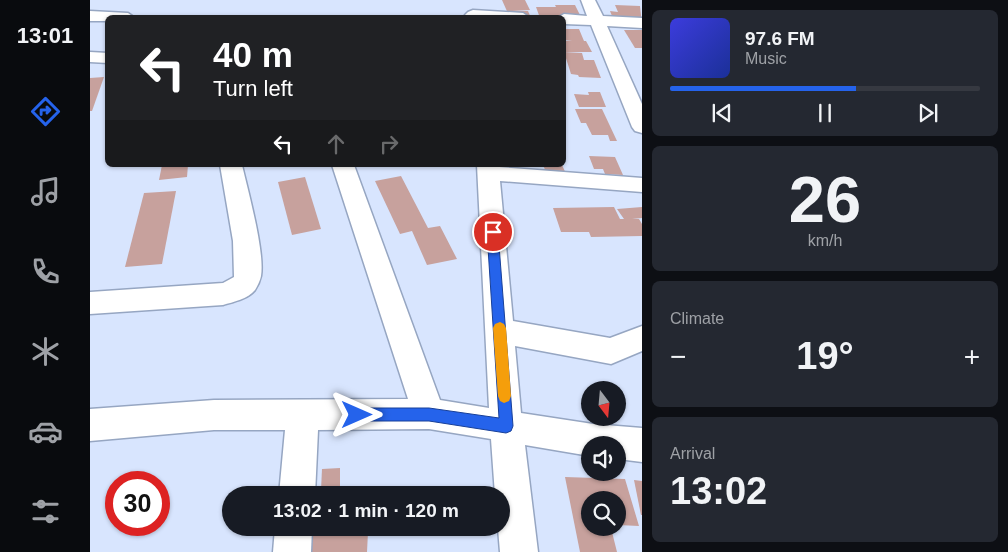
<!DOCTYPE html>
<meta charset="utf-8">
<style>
:root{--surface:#171b24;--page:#242831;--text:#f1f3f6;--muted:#9ea1a6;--line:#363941;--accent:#2563eb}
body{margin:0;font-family:Helvetica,sans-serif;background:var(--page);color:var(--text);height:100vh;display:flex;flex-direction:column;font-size:19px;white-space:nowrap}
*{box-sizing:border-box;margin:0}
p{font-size:16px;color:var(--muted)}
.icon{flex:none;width:28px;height:28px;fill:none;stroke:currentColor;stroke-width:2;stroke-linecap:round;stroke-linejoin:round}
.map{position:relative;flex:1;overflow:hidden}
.details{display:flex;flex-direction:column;gap:10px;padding:10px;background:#0d0f14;width:366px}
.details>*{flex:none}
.banner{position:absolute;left:15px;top:15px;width:461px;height:152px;border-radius:8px;box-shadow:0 1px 4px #0004;background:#202124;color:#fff;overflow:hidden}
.needle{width:32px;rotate:164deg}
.tools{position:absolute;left:491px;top:381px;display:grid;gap:10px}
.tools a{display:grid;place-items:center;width:45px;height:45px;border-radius:50%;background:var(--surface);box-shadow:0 1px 4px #0004;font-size:25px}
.speed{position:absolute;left:15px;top:471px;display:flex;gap:10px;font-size:25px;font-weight:700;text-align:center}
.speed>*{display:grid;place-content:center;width:65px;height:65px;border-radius:50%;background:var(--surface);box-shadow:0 1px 4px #0004;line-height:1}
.speed .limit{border:8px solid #d22;background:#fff;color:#111}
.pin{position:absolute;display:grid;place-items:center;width:42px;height:42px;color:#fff;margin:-21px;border:2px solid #fff;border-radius:50%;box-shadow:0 1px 5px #0007}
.me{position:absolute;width:55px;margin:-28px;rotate:90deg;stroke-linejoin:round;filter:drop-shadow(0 0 4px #0008)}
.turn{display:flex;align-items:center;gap:18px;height:105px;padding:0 25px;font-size:22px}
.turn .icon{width:65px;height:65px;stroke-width:2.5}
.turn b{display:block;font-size:35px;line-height:42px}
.lanes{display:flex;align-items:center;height:48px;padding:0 25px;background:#0003;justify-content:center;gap:25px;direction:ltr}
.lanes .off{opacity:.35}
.big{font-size:38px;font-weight:600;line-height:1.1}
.details .card{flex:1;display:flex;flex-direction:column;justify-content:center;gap:8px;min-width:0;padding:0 18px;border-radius:8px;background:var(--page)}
.details .dial{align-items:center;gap:0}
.dial b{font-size:65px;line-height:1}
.song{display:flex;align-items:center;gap:15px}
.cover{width:60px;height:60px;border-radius:8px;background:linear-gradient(135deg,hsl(240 70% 55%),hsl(230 70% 35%))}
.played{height:5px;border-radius:2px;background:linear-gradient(90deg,var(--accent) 60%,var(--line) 60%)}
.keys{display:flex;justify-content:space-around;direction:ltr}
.heat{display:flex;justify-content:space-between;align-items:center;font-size:28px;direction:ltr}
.trip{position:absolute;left:132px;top:486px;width:288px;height:50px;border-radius:25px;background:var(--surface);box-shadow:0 1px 4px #0004;font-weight:600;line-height:50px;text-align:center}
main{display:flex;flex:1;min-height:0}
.dock{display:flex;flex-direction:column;width:90px;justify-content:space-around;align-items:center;background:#090b0e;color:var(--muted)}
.dock .icon{width:35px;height:35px}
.dock .current{color:var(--accent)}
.dock b{font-size:22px;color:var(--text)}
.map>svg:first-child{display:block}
.building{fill:#c7a19d}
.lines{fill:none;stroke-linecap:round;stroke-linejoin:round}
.minor-casing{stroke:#96a6c2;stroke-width:3}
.minor{fill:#fff;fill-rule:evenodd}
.route{fill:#2563eb;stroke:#184099}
.slow{fill:#f59e0b}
</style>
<main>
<nav class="dock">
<b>13:01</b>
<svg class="icon current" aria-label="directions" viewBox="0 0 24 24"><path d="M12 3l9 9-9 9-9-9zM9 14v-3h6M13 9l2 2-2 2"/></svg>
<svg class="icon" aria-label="music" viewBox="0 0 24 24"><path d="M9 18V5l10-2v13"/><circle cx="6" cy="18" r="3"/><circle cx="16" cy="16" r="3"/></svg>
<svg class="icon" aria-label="phone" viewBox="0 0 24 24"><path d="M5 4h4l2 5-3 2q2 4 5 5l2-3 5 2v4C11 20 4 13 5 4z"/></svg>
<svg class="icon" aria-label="climate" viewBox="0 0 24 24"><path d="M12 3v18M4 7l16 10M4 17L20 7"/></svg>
<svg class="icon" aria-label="car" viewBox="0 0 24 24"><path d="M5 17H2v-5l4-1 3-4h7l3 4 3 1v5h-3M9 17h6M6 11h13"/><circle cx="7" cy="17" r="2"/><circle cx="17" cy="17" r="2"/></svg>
<svg class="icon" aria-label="filters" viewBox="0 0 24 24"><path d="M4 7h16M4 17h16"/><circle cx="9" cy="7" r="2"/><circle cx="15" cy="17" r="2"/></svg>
</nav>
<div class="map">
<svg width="552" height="552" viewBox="0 0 552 552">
<rect width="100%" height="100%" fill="#d8e5fe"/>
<!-- building -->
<g class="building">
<path d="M412 0H435L440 10 422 11H438L441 18H420Z"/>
<path d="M465 5H485L492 19 450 18 446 7H466Z"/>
<path d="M525 5 550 6 552 24 533 23 529 16H522L520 11 528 12Z"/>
<path d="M474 29H489L494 41H496L502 52H475L474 41H482L474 40Z"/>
<path d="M534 30H552V48H545Z"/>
<path d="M474 52 492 53 494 60H504L511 78 489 77 488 75 481 74Z"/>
<path d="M14 77 2 111H0V78Z"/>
<path d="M498 92H510L516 107H489L484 94 499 95Z"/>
<path d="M485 109H512L527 141H520L518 135H502L496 123H491Z"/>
<path d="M499 156 525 157 533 175 515 174 513 169H504Z"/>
<path d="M72 165H98L97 177 69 180Z"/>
<path d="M453 165H472L478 178 459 179Z"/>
<path d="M311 176 338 228 350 226 367 259 337 265 322 231 310 234 285 181Z"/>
<path d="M215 177 231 229 202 235 188 182Z"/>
<path d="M86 191 72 264 35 267 54 193Z"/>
<path d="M524 207 530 219H534L527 209 552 207V218L542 219H549L552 224V236L501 237 499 232H471L463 208Z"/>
<path d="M250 468V489L231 490 232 469Z"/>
<path d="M475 477 535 479 549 526 528 525V500H500V528H521L527 552H490Z"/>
<path d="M544 480 552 481V515H551Z"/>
<path d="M220 528H270V532H278L277 552H210Z"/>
</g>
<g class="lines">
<defs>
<g id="minor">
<path d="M491 0H505L513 16 552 18V28L517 26 552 104V133L545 131 542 127 501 25 474 24V18H467L474 14 497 16Z"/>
<path d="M383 10 433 13 440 18H377L375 15 378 12Z"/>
<path d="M0 11 38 13 45 18H18V21H0Z"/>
<path d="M0 52 18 53V63L0 62Z"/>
<path d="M130 165H152C158 191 175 252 171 276 170 281 167 287 165 290 158 299 143 302 133 305L0 314V292L133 283 144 277 143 241Z"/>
<path d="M242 165H264L350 400 399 408 387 165H409V167L552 178V192L410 181 423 321 520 338 552 326V351L521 364 425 346 431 413 503 424 552 428V462L528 459V445H500V456L435 445 448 552H410L408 528H411V495H405L401 439 339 429 228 430 225 495H189L195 430H124L0 441V409L124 400 318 399Z"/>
<path d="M185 528H222L221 552H183Z"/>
</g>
</defs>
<!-- minor casing -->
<use href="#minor" class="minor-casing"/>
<!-- minor -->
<use href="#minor" class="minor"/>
</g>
<!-- route -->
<path class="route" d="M403 228 408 232 423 426 421 431 416 433 339 421H267L262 419 260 415 262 410 267 408H339L409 418 397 232Z"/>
<!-- slow -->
<path class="slow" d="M410 322 414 324 416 328 421 396 419 401 414 403 410 401 408 396 403 328 405 324Z"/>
</svg>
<div class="tools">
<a><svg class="needle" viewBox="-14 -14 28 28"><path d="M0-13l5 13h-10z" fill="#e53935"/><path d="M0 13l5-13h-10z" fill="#9ea1a6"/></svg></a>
<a><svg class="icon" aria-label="sound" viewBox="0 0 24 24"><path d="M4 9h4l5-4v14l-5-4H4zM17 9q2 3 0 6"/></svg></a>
<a><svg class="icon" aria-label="search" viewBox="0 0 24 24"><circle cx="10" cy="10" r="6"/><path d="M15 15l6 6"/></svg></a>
</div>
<div class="speed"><div class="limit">30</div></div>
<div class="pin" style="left:403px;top:232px;background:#d93025"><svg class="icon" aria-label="arrive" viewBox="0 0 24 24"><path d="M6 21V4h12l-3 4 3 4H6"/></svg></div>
<svg class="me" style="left:267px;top:415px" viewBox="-20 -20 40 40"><path d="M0-17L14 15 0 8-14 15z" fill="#2563eb" stroke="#fff" stroke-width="4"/></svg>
<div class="trip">13:02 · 1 min · 120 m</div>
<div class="banner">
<div class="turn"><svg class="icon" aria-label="left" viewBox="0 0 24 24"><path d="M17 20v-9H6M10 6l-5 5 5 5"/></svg><div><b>40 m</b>Turn left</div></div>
<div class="lanes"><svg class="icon" aria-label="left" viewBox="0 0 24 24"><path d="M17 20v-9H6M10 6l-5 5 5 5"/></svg><svg class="icon off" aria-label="ahead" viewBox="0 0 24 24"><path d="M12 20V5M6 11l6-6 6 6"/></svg><svg class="icon off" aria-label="right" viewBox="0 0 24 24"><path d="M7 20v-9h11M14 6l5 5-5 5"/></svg></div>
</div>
</div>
<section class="details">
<div class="card">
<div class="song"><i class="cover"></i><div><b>97.6 FM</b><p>Music</p></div></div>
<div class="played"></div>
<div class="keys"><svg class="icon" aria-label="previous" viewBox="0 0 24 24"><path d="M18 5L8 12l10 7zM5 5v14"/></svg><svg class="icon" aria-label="pause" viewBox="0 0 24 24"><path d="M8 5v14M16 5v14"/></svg><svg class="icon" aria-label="next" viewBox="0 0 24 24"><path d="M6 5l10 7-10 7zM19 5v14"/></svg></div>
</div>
<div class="card dial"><b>26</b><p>km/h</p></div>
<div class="card"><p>Climate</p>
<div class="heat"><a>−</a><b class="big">19°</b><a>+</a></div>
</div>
<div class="card"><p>Arrival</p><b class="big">13:02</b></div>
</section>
</main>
